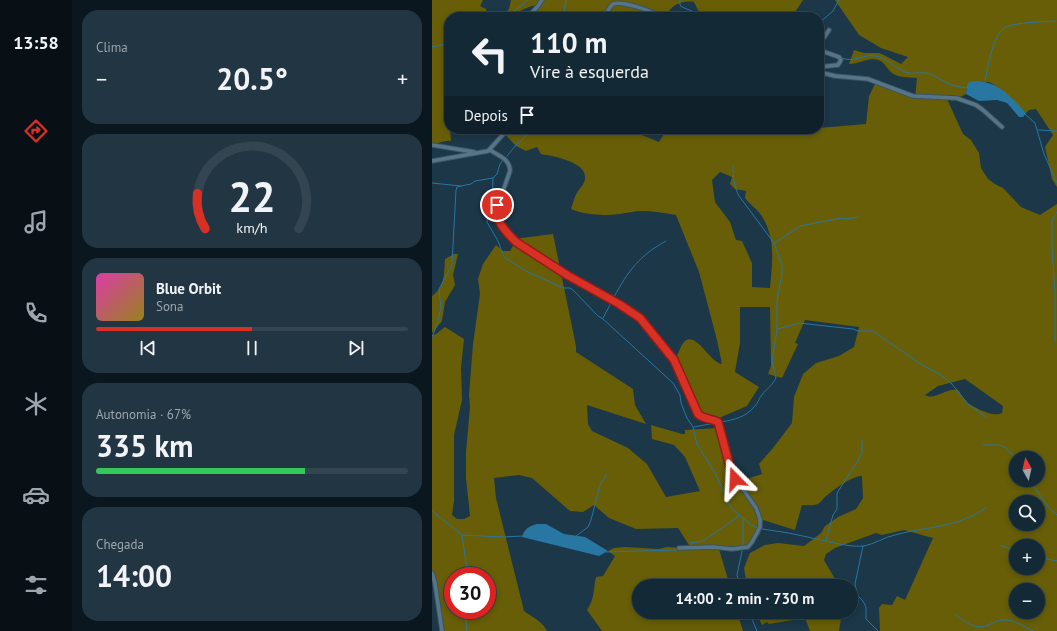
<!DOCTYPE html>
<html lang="pt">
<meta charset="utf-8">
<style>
:root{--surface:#142936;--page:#213542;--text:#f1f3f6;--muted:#9da6ad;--line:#334551;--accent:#d93025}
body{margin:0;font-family:"PT Sans",sans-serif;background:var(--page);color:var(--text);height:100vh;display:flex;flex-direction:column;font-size:15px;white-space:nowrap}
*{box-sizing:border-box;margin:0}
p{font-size:13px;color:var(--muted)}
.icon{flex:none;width:22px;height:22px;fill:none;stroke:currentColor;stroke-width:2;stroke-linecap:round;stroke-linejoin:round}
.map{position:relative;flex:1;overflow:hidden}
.side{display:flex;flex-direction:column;gap:10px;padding:10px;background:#0b171e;width:360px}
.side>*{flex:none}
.guide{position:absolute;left:12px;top:12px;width:380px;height:122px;border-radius:16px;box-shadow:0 2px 6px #0003,0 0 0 1px var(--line);background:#142936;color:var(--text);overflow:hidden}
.needle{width:26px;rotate:352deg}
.tools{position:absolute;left:577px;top:451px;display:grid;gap:8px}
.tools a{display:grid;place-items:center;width:36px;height:36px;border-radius:50%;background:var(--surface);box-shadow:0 2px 6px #0003,0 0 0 1px var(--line);font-size:20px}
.speed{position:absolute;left:12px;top:567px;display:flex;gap:8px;font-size:20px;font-weight:700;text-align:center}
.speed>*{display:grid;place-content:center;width:52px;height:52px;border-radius:50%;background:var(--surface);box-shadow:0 2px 6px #0003,0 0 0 1px var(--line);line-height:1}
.speed .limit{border:6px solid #d22;background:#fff;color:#111}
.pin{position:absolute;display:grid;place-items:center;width:34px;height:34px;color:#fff;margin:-17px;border:2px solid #fff;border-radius:50%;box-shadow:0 1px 4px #0007}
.me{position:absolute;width:44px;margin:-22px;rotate:339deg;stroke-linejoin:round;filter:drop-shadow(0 0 3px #0008)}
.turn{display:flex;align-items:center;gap:14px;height:84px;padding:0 20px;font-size:18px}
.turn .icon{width:52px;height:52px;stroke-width:2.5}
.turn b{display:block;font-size:28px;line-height:34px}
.then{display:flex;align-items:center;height:38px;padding:0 20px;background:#0003;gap:8px;font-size:15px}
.big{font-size:30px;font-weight:700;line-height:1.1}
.side .card{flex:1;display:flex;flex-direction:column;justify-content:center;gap:6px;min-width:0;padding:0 14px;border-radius:16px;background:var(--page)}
.side .dial{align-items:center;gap:0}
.dial svg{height:104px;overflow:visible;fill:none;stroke:var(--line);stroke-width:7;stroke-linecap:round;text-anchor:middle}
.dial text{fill:var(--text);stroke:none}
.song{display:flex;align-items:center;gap:12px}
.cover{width:48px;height:48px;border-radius:6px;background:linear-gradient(135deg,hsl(320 70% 55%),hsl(50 70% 35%))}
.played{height:4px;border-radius:2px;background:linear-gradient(90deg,var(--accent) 50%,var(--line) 50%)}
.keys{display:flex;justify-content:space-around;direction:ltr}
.heat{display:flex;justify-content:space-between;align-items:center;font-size:22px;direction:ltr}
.charge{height:6px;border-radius:3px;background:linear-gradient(90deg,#34c759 67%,var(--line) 0)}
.trip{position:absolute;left:200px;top:579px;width:226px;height:40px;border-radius:20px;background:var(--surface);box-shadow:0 2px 6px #0003,0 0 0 1px var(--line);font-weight:700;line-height:40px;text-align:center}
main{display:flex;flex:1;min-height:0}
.tabs{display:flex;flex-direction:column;width:72px;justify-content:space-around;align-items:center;background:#081016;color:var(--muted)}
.tabs .icon{width:28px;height:28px}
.tabs .selected{color:var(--accent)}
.tabs b{font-size:18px;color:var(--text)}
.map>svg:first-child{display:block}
.green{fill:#675e07;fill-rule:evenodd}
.water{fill:#2876a2}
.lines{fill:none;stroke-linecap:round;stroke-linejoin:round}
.stream{stroke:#2876a2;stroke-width:1}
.minor-casing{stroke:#3a5360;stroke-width:5.5}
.minor{stroke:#577588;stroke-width:3.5}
.route-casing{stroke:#8d1f18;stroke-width:10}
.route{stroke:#d93025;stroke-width:7}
</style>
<main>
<nav class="tabs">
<b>13:58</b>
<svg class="icon selected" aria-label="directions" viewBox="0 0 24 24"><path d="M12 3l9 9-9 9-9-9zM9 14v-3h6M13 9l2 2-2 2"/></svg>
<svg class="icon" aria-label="music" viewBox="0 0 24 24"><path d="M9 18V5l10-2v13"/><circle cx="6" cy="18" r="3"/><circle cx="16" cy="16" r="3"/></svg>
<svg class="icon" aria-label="phone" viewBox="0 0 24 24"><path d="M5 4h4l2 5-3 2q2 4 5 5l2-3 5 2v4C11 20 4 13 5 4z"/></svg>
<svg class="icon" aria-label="climate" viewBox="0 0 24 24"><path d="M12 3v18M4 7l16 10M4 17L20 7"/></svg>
<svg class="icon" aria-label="car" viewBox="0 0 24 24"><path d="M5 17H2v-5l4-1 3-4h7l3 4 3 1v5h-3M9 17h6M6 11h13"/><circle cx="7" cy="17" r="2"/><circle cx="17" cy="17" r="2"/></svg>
<svg class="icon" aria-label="filters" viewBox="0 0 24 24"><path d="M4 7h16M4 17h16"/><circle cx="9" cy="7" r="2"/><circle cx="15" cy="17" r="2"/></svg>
</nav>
<section class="side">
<div class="card"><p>Clima</p>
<div class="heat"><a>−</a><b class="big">20.5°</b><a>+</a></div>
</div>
<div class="card dial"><svg viewBox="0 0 100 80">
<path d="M14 69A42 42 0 1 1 86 69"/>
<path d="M14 69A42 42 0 0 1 8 42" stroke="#d93025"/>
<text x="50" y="56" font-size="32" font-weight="700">22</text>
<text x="50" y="72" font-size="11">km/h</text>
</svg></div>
<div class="card">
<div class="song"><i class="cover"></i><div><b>Blue Orbit</b><p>Sona</p></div></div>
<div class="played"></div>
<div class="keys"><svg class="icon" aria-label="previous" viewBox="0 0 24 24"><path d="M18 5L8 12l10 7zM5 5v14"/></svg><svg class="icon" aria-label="pause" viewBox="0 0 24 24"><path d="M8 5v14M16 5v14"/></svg><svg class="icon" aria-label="next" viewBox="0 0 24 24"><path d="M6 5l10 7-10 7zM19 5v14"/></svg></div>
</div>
<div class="card"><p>Autonomia · 67%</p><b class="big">335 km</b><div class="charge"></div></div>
<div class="card"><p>Chegada</p><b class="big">14:00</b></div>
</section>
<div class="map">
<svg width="625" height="631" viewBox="0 0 625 631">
<rect width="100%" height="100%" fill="#1b3748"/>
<!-- green -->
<g class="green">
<path d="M0 0H51L48 6 54 9 56 17H17V129H18L19 141C12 140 7 144 0 144Z"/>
<path d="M79 0H371L360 17H272L266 10 262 2C250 0 238 5 234 17H96L106 5C90 7 83 17 69 17L77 9Z"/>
<path d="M403 0H625V187L620 179 613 147 621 135 604 109 597 110 594 113C589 107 563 83 556 82 548 81 542 83 535 86L534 94 521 101 515 99 531 134 539 140 547 153 549 168 556 179 563 184 571 188 589 207 608 215 625 204V631H448L447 608 450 604 460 605 465 596 473 600 501 538 472 530 450 535 444 533 403 548 394 554 392 560 407 586H315L312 568 318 553 333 545 346 543 372 546 389 533 393 526 406 517 424 509 431 498 430 476C421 475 400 491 393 497 390 500 389 502 386 504 381 506 375 505 370 505L363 530 331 520 328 534 318 546 314 547 257 545 246 528 204 529 177 518 162 505 151 512 138 511 100 478 87 475 62 478 64 498 92 611C99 616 111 622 115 631H9L0 570V335L4 334 13 327 32 339 29 368 30 400 22 435V501L20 515 25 519H32L38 516 34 478V452L38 407 37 395 41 344 48 294 46 279 51 264 64 245 71 251H78L82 244 81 239 121 234 144 346V352L201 389 203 405 214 424 155 405 156 424 160 431 196 448 215 464 234 497 268 491 253 457 242 445 220 439 219 425 250 434H253V430L285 428C293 446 298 464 305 482L330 474 327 464 341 448 360 423 362 397 371 374 384 363 407 356 422 347 427 327 373 320 363 343 366 344 350 378 336 374 339 366 338 307H308V343L303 372 327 387 315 406 287 418H271L264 415 259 397 253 385 247 363 244 357C247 353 249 344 253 341 265 332 278 363 290 364L285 340 267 272 244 215C232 213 221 211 210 211 202 211 195 213 188 214 172 216 153 215 139 209 141 203 142 197 146 191 149 187 153 183 153 178 155 162 121 156 109 154L105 147 94 151 84 146 68 129H204L205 133 227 142 235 129H387V128L434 124 437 96 443 84 445 83 483 99 485 78C477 77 466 78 460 73 455 69 452 61 446 60 436 57 427 64 417 64L422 50 432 53H447L452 55 469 64 476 57 449 48 427 35ZM288 172 300 177 298 184 303 189 314 191 313 198C318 205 327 210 331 218 344 241 340 263 338 288L320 287V263L310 241 304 240 298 222 283 202 280 180ZM533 379 571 406 570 413C562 418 543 408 536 403 532 400 529 394 526 390 512 388 503 401 493 395L506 386ZM584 458H606V480H584ZM584 502H606V524H584ZM584 546H606V568H584ZM21 576H55V610H21ZM584 590H606V612H584Z"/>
<path d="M22 254H26L21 275 23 285 13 302 10 321 0 333V296C13 287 12 273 13 259Z"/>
<path d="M194 547 226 549 235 547 275 550 279 549H287L298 586H207V612H305L311 631H170L155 610C163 598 161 590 164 577L171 576 183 556 176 551 182 548Z"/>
<path d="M324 612H410L407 631H378L373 618 337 624 335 622 330 625Z"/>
</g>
<!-- water -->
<g class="water">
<path d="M537 82C562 77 579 96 594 113L591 117H587L575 103 565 100 547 101 534 94 535 86Z"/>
<path d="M105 524H114L132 534 153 537 176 551 167 556 90 537C92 529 97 526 105 524Z"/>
</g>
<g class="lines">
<!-- stream -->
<g class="stream">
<path d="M248 0V5L250 7 274 17"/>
<path d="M75 17 96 0"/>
<path d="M131 17 134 0"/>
<path d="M387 23 401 11 407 0"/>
<path d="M0 47 17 43"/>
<path d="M388 48 403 54"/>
<path d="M409 58C423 63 430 54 443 56 454 57 463 68 473 72 481 75 489 71 498 74 505 76 510 81 517 84 522 86 529 87 535 88"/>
<path d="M553 83C555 70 561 32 574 27 586 22 610 22 623 21"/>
<path d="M593 114 603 123 612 154 625 183"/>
<path d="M606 130 625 131"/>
<path d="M75 156 84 145 102 129"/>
<path d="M61 178 60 207 56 213 55 222 66 241 72 257 94 271 131 288H138L142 291 166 316 171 319 241 383 248 395 249 403 255 418 261 427 265 444 283 473 299 508 318 524 325 528"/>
<path d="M0 183 29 186 39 184 43 181 61 178 65 174 68 164 71 160"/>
<path d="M343 243 368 226 409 218 415 219 427 217"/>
<path d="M182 297C196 271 208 255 234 241"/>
<path d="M171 318 179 303"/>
<path d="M346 329 367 323 421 329 426 331H441L490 365 509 375 519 383 536 404 555 418"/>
<path d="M0 337 5 325 9 308 7 289 18 269 20 264 24 190 25 187 29 186"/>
<path d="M623 342V293L620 248V219L625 212"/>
<path d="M289 422C302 420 314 417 323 406 326 403 327 398 330 395 335 388 340 386 344 378L340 361 345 330V300L350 274V265L342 243 307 196C302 186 301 177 301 166"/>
<path d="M262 427 283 423"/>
<path d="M551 445C571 445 574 443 584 461"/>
<path d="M597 480 618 509 625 515"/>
<path d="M0 511 30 535 71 537 91 536"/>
<path d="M330 529C342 531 354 532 366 535 382 538 416 548 432 546 442 544 453 537 463 535 495 526 527 528 555 507"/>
<path d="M30 535 36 576"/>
<path d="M144 536 156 527 159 520 168 485 175 474"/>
<path d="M394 540 401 515 405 509V493L427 459 430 452V440"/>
<path d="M258 543 271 541 307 516"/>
<path d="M568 545 584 551"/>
<path d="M311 546V519"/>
<path d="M431 546 423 584 426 596 431 601 434 607V619L446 631"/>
<path d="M174 552 245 550"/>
<path d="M606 557 625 561"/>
<path d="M308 586 305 575 310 551"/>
<path d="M33 610 35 631"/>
<path d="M317 612 325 631"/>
<path d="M523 614C533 622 544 631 557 625 561 623 566 620 571 620 581 619 593 627 601 631"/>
</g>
<defs>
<g id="minor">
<path d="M96 17 106 6 110 0"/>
<path d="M172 17C175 13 177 7 181 4 191 0 221 12 230 17"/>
<path d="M387 45 397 30"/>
<path d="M387 50 407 57 409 60 406 65 387 67"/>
<path d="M387 72 403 76 436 79 481 96 524 98 544 105 551 110 570 127"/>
<path d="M0 145 42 152"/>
<path d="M58 150C67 156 78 159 78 171L64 211 67 221 78 236 91 246 135 275 187 304 208 318 242 360 266 413C272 420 279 418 286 422L300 473 324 508 328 519V527L320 542 316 547 300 549 281 547 247 548"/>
<path d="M0 161 56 151 76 129"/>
<path d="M0 573 3 583 10 631"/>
</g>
</defs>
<!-- minor casing -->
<use href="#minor" class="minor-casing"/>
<!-- minor -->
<use href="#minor" class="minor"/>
</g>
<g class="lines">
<defs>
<path id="route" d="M65 205C62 220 74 232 84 242L135 275 187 304 208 318 242 360 266 414C272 420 279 418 286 422L297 463 303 479"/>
</defs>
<!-- route casing -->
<use href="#route" class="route-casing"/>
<!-- route -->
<use href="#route" class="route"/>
</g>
</svg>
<div class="tools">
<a><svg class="needle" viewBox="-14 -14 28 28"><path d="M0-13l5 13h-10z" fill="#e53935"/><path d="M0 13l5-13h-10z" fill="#9da6ad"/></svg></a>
<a><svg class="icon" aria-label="search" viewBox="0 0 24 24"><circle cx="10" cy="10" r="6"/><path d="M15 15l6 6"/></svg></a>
<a>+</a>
<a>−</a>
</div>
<div class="speed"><div class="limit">30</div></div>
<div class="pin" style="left:65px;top:205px;background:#d93025"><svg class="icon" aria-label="arrive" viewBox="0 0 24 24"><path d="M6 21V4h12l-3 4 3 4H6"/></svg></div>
<svg class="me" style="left:303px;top:479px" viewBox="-20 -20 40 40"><path d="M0-17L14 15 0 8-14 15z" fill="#d93025" stroke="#fff" stroke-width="4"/></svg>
<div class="trip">14:00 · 2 min · 730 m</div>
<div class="guide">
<div class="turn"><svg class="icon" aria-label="left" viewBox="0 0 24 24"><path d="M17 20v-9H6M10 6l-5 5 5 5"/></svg><div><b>110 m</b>Vire à esquerda</div></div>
<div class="then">Depois<svg class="icon" aria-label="arrive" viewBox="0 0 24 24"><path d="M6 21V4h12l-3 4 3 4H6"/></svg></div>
</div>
</div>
</main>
